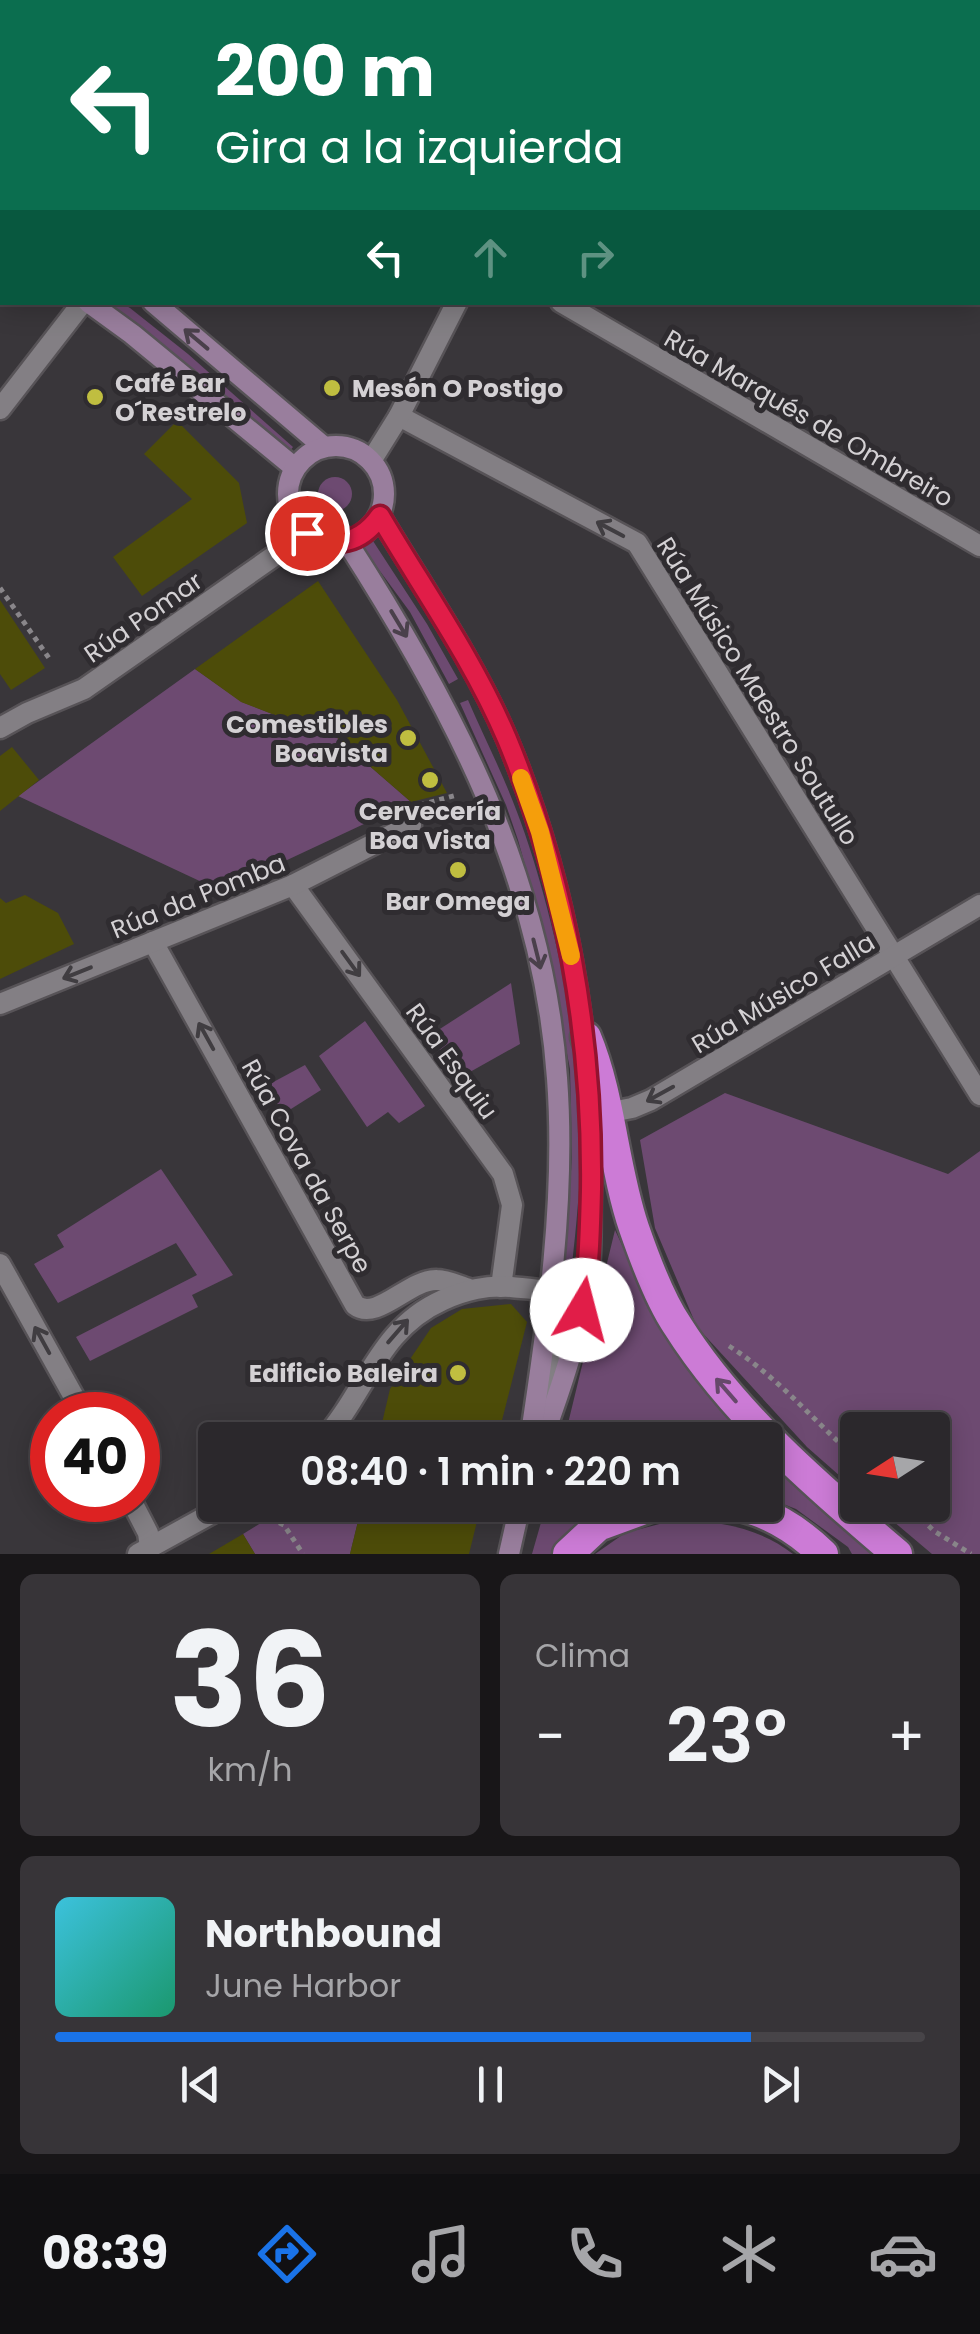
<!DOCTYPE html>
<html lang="es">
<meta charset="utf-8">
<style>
:root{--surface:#2b282c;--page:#373438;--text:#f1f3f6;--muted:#a6a6a9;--line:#474448;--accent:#1a73e8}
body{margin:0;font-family:Poppins,sans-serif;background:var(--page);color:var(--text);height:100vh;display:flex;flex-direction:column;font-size:38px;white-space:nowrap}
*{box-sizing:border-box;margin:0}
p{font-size:32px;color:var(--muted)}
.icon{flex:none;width:55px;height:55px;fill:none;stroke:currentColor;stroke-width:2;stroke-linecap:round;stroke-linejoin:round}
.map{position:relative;height:1554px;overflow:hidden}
.panel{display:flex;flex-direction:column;gap:20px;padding:20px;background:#181618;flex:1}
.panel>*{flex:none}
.top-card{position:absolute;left:0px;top:0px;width:980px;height:305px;box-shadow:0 5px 25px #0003,0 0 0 2px var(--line);background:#0b6e4f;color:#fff;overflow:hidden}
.needle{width:65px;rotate:258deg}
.buttons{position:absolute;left:840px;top:1412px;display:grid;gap:20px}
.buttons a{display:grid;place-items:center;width:110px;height:110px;border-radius:10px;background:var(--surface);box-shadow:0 5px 25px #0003,0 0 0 2px var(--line);font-size:50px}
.speed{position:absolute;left:30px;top:1392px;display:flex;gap:20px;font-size:50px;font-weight:700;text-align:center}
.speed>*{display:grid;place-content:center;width:130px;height:130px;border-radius:50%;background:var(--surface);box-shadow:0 5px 25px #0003,0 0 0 2px var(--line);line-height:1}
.speed .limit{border:15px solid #d22;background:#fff;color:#111}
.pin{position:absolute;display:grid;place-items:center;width:85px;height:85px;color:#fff;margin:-42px;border:5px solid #fff;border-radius:50%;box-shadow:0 2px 10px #0007}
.me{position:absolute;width:110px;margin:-55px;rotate:8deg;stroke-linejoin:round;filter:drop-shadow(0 0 8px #0008)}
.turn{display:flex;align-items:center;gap:35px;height:210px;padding:0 50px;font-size:45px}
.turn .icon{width:130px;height:130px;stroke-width:2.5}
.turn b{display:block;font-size:70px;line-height:85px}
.lanes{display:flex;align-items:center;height:95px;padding:0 50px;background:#0003;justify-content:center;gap:50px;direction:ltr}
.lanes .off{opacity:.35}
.big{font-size:75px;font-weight:600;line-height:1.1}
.panel .tile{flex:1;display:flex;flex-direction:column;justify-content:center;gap:15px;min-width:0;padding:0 35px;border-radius:15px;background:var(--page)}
.panel .dial{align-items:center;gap:0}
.dial b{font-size:130px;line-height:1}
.song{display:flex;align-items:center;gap:30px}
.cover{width:120px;height:120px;border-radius:15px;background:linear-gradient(135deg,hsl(190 70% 55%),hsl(160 70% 35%))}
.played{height:10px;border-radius:5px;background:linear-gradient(90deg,var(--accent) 80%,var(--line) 80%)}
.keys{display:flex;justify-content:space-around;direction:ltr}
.heat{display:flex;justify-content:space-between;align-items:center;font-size:55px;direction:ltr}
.panel .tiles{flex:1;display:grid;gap:20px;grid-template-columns:1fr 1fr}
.tile:last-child{grid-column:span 2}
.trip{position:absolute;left:198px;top:1422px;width:585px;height:100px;border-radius:10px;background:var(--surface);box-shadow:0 5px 25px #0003,0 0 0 2px var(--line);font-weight:600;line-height:100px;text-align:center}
.menu{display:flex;height:160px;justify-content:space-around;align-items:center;background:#111012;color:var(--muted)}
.menu .icon{width:70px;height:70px}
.menu .selected{color:var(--accent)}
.menu b{font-size:45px;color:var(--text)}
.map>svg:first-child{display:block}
.green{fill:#6d4a71}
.building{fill:#4d4c09}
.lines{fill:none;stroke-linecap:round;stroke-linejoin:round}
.street-casing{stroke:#575357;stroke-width:25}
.secondary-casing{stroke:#575357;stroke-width:25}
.highway-casing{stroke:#575357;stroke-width:35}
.path{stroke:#89868a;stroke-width:5;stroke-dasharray:5 5;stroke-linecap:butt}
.street{stroke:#837f84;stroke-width:20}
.secondary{stroke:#997e9d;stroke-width:20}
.highway{stroke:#cc7bd6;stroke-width:30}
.oneway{stroke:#4a404b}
.oneway2{stroke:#403d41}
.oneway3{stroke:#66486a}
.route-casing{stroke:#92132f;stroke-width:25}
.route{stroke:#e11d48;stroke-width:18}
.slow{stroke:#f59e0b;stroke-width:18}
.poi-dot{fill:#c0be40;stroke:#2f2c30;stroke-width:4}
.labels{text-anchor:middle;stroke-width:10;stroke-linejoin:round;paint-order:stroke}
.poi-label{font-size:25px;font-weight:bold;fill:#d4d1d4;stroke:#2f2c30;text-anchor:start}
.street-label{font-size:25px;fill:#d4d1d4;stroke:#2f2c30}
</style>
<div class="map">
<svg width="980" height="1554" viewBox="0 0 980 1554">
<rect width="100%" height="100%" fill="#39363a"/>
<!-- green -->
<g class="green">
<path d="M108 303H121L130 308 188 354 293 447 286 456 203 377Z"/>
<circle cx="335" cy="494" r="17"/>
<path d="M373 541 427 624 458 679 449 684 410 612 363 548Z"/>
<path d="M195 669 242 702 298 724 327 729 411 802 221 891 18 796Z"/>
<path d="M468 700C484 737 503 774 517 812 547 890 575 1014 580 1097 583 1156 578 1214 571 1273L564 1272 572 1157 570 1069 542 925 518 840 506 805 460 703Z"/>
<path d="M511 983 520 1044 461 1077 429 1036Z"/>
<path d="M365 1021 425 1106 399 1123 388 1112 367 1127 319 1056Z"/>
<path d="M305 1065 321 1090 283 1114 266 1086Z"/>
<path d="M725 1093 948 1174 980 1151V1554H932L874 1505H932V1430H858L857 1491 807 1447 697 1327 655 1228 640 1140Z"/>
<path d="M161 1169 233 1275 192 1295 198 1307 90 1361 76 1337 197 1275 176 1243 58 1303 34 1264 64 1247 57 1235Z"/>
<path d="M615 1230 658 1323 702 1387 749 1440H564Z"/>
<path d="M765 1458 772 1465 876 1554H852L848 1547 796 1509 765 1497Z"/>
<path d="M290 1505H362L350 1554H255L243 1534Z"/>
<path d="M546 1505H605L559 1541 552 1554H532Z"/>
<path d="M671 1521C714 1519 758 1527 793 1554H595L625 1533Z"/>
</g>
<!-- building -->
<g class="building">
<path d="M177 421 239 483 247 523 142 596 113 557 192 499 144 454Z"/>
<path d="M318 581 397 700 447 793 411 802 327 729 298 724 241 702 195 669Z"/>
<path d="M0 600 45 668 11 690 0 674Z"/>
<path d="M12 747 39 780 0 811V756Z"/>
<path d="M25 895 58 913 74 944 0 979V898L6 903Z"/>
<path d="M511 1304 527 1322 497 1440H378L390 1389 431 1328 462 1309Z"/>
<path d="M362 1505H481L469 1554H350Z"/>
<path d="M243 1534 255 1554H209Z"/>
</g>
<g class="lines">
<defs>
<g id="street">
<path d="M24 0 29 2"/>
<path d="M778 0 781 2"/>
<path d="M666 2 669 0"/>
<path d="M561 302 980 546"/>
<path d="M0 409 83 302"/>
<path d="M399 416 637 543 980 1095"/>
<path d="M371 461 399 416 457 302"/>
<path d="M0 728 27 713 84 689 307 533"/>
<path d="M293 885 503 1174 512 1205 501 1287"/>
<path d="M153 942 355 1305C377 1322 409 1279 437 1280 447 1280 459 1286 469 1289"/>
<path d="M0 1004 293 885 411 825"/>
<path d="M606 1113 632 1108 651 1100 980 905"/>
<path d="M0 1264 84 1415"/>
<path d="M323 1440C367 1391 378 1329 443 1300 466 1290 486 1285 511 1287 528 1289 550 1288 563 1300L564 1326 549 1398"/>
<path d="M131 1500 148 1533 150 1547"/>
<path d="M138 1554 227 1505"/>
</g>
<g id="secondary">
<path d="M0 198 2 199"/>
<path d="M0 249 2 250"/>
<path d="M88 302 132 334 295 468"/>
<path d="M153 302 324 447"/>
<circle cx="336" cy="494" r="48"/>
<path d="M380 516C423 588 474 661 507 739 566 880 593 1037 591 1190 590 1219 592 1251 588 1280 579 1335 561 1388 542 1440"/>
<path d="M347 542C453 707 543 878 557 1078 566 1198 548 1321 530 1440"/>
<path d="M509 1554 520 1505"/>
</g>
<g id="highway">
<path d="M586 1037C611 1097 613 1166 634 1228 644 1257 660 1300 677 1325 733 1414 818 1487 897 1554"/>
<path d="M736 1505C770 1512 798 1530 823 1554"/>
<path d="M568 1554 598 1526 655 1505"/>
</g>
</defs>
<!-- street casing -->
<use href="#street" class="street-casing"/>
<!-- secondary casing -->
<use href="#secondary" class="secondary-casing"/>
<!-- highway casing -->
<use href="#highway" class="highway-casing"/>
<!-- path -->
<g class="path">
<path d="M73 0 77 2"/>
<path d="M0 588 51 661"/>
<path d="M420 805 457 795"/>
<path d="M729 1346C779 1378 814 1421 858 1460"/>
<path d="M257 1505 262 1515 284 1525 303 1554"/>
<path d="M907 1505 934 1531 971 1554"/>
</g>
<!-- street -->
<use href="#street" class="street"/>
<!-- secondary -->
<use href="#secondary" class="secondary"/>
<!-- highway -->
<use href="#highway" class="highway"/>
</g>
<!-- one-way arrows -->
<defs><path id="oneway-shaft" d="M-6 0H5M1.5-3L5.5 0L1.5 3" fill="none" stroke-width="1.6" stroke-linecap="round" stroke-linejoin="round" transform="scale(2.5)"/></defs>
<g class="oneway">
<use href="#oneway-shaft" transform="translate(196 339) rotate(-140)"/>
<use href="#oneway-shaft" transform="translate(399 624) rotate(59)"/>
<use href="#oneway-shaft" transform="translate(537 954) rotate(76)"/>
</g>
<g class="oneway2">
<use href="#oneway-shaft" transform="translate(610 529) rotate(-152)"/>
<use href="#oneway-shaft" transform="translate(351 964) rotate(54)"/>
<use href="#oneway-shaft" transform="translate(77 973) rotate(158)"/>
<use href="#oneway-shaft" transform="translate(206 1036) rotate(-119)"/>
<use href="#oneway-shaft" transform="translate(660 1094) rotate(151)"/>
<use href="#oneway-shaft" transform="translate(398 1331) rotate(-49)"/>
<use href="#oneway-shaft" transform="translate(42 1340) rotate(-119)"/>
</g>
<use class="oneway3" href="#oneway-shaft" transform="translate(726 1390) rotate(-131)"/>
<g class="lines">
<defs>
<path id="route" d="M307 533C336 549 361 543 380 516 423 589 474 661 507 739 566 881 593 1037 591 1190 590 1231 589 1270 582 1310"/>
</defs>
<!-- route casing -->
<use href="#route" class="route-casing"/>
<!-- route -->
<use href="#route" class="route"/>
<!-- slow -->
<path class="slow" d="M521 778 540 832 571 956"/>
</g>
<!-- markers -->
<g class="poi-dot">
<circle cx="332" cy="388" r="10"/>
<circle cx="95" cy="397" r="10"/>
<circle cx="408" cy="738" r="10"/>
<circle cx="430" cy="780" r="10"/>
<circle cx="458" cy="870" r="10"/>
<circle cx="458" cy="1373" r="10"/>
</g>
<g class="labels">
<!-- poi labels -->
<g class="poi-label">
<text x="115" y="392">Café Bar<tspan x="115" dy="29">O´Restrelo</tspan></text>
<text x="352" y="397">Mesón O Postigo</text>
<text x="388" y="733" text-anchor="end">Comestibles<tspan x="388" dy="29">Boavista</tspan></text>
<text x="430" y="820" text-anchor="middle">Cervecería<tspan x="430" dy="29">Boa Vista</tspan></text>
<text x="458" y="910" text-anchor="middle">Bar Omega</text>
<text x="438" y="1382" text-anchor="end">Edificio Baleira</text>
</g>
<!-- street labels -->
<g class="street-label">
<text transform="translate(809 418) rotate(30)" y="9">Rúa Marqués de Ombreiro</text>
<text transform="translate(143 617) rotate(-35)" y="9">Rúa Pomar</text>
<text transform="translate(758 691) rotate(58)" y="9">Rúa Músico Maestro Soutullo</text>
<text transform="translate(198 896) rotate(-22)" y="9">Rúa da Pomba</text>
<text transform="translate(783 993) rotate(-31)" y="9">Rúa Músico Falla</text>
<text transform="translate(452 1061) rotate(54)" y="9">Rúa Esquiu</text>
<text transform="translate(307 1166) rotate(61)" y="9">Rúa Cova da Serpe</text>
</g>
</g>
</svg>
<div class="buttons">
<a><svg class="needle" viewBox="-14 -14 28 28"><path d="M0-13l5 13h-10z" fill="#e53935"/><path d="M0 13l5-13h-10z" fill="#a6a6a9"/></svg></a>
</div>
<div class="speed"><div class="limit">40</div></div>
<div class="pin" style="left:307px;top:533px;background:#d93025"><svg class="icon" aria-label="arrive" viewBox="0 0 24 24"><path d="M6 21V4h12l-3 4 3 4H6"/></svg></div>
<svg class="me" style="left:582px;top:1310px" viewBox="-20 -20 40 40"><circle r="19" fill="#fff"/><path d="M0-13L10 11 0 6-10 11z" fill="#e11d48"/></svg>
<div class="trip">08:40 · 1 min · 220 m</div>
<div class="top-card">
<div class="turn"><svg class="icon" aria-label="left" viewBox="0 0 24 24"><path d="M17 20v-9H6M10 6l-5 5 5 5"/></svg><div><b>200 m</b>Gira a la izquierda</div></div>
<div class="lanes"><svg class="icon" aria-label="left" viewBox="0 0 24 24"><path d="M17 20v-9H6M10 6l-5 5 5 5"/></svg><svg class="icon off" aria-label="ahead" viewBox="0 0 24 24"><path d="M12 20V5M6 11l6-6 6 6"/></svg><svg class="icon off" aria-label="right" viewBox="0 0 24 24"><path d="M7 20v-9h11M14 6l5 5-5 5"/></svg></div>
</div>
</div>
<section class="panel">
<div class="tiles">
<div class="tile dial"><b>36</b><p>km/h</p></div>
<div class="tile"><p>Clima</p>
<div class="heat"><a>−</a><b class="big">23°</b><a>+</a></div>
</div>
<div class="tile">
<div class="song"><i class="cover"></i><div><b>Northbound</b><p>June Harbor</p></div></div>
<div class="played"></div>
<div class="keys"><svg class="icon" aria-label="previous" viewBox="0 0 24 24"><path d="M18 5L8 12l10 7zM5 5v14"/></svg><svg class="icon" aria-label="pause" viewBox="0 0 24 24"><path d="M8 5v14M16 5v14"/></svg><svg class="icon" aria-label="next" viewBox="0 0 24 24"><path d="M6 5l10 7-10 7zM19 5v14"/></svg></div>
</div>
</div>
</section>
<nav class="menu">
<b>08:39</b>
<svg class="icon selected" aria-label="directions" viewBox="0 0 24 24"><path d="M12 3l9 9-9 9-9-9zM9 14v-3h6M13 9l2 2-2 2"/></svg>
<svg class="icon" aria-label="music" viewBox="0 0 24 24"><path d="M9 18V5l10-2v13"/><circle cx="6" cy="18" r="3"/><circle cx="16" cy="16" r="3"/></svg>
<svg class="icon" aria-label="phone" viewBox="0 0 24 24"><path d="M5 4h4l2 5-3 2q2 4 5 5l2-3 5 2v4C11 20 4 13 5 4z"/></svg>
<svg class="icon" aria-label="climate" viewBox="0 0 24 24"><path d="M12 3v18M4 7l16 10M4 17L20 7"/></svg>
<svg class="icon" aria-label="car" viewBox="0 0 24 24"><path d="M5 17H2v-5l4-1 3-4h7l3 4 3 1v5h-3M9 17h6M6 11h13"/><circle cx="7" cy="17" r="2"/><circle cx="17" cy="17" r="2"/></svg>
</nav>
